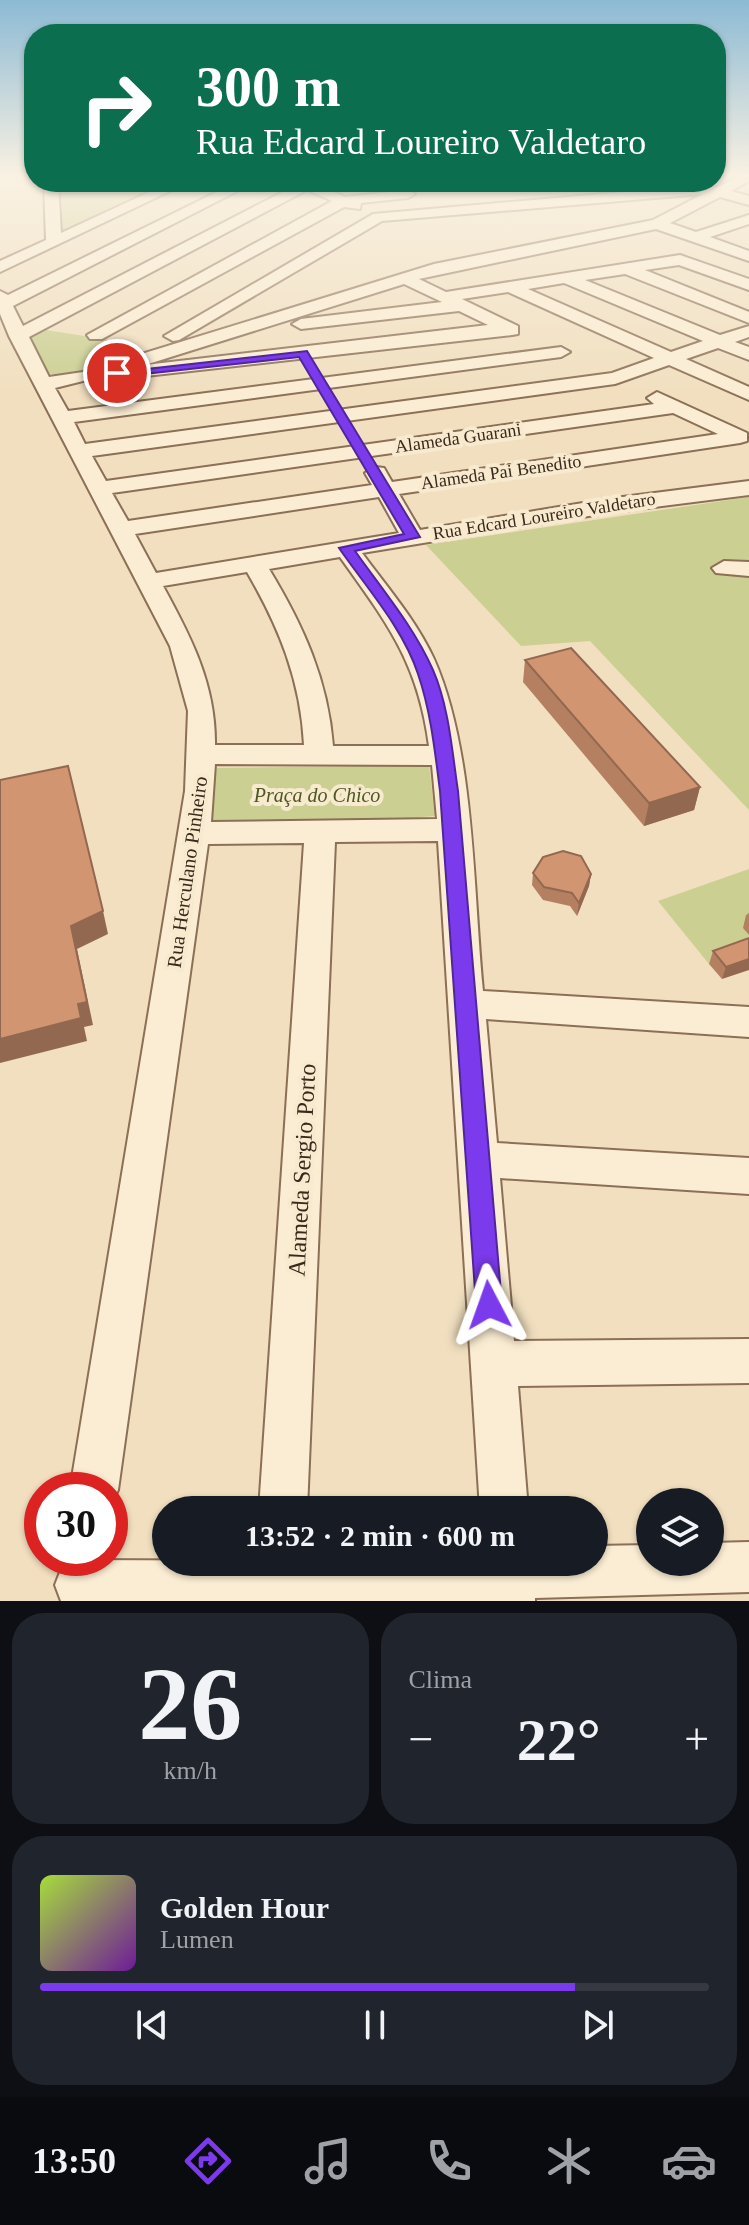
<!DOCTYPE html>
<html lang="pt">
<meta charset="utf-8">
<style>
:root{--surface:#171b24;--page:#20242c;--text:#f1f3f6;--muted:#9ea1a6;--line:#363941;--accent:#7c3aed}
body{margin:0;font-family:"Times New Roman",serif;background:var(--page);color:var(--text);height:100vh;display:flex;flex-direction:column;font-size:30px;white-space:nowrap}
*{box-sizing:border-box;margin:0}
p{font-size:26px;color:var(--muted)}
.icon{flex:none;width:44px;height:44px;fill:none;stroke:currentColor;stroke-width:2;stroke-linecap:round;stroke-linejoin:round}
.map{position:relative;height:1601px;overflow:hidden}
.drawer{display:flex;flex-direction:column;gap:12px;padding:12px;background:#0d0f14;flex:1}
.drawer>*{flex:none}
.banner{position:absolute;left:24px;top:24px;width:702px;height:168px;border-radius:32px;box-shadow:0 2px 6px #0004;background:#0b6e4f;color:#fff;overflow:hidden}
.fabs{position:absolute;left:636px;top:1488px;display:grid;gap:16px}
.fabs a{display:grid;place-items:center;width:88px;height:88px;border-radius:50%;background:var(--surface);box-shadow:0 2px 6px #0004;font-size:40px}
.speed{position:absolute;left:24px;top:1472px;display:flex;gap:16px;font-size:40px;font-weight:700;text-align:center}
.speed>*{display:grid;place-content:center;width:104px;height:104px;border-radius:50%;background:var(--surface);box-shadow:0 2px 6px #0004;line-height:1}
.speed .limit{border:12px solid #d22;background:#fff;color:#111}
.pin{position:absolute;display:grid;place-items:center;width:68px;height:68px;color:#fff;margin:-34px;border:4px solid #fff;border-radius:50%;box-shadow:0 2px 8px #0007}
.me{position:absolute;width:88px;margin:-44px;rotate:356deg;stroke-linejoin:round;filter:drop-shadow(0 0 6px #0008)}
.turn{display:flex;align-items:center;gap:28px;height:168px;padding:0 40px;font-size:36px}
.turn .icon{width:104px;height:104px;stroke-width:2.5}
.turn b{display:block;font-size:56px;line-height:68px}
.big{font-size:60px;font-weight:800;line-height:1.1}
.drawer .tile{flex:1;display:flex;flex-direction:column;justify-content:center;gap:12px;min-width:0;padding:0 28px;border-radius:32px;background:var(--page)}
.drawer .dial{align-items:center;gap:0}
.dial b{font-size:104px;line-height:1}
.song{display:flex;align-items:center;gap:24px}
.cover{width:96px;height:96px;border-radius:12px;background:linear-gradient(135deg,hsl(80 70% 55%),hsl(280 70% 35%))}
.played{height:8px;border-radius:4px;background:linear-gradient(90deg,var(--accent) 80%,var(--line) 80%)}
.keys{display:flex;justify-content:space-around;direction:ltr}
.heat{display:flex;justify-content:space-between;align-items:center;font-size:44px;direction:ltr}
.drawer .tiles{flex:1;display:grid;gap:12px;grid-template-columns:1fr 1fr}
.tile:last-child{grid-column:span 2}
.trip{position:absolute;left:152px;top:1496px;width:456px;height:80px;border-radius:40px;background:var(--surface);box-shadow:0 2px 6px #0004;font-weight:800;line-height:80px;text-align:center}
.menu{display:flex;height:128px;justify-content:space-around;align-items:center;background:#090b0e;color:var(--muted)}
.menu .icon{width:56px;height:56px}
.menu .active{color:var(--accent)}
.menu b{font-size:36px;color:var(--text)}
.map>svg:first-child{display:block}
.green{fill:#cbcf92}
.lines{fill:none;stroke-linecap:round;stroke-linejoin:round}
.minor-casing{stroke:#8b6f56;stroke-width:4}
.minor{fill:#fbedd3;fill-rule:evenodd}
.wall{fill:#b58062}
.shaded-wall{fill:#936850}
.building{fill:#d29572;stroke:#936850;stroke-width:2}
.route{fill:#7c3aed;stroke:#51269a;stroke-width:2}
.labels{text-anchor:middle;stroke-width:8;stroke-linejoin:round;paint-order:stroke}
.far-street-label{font-size:18px;fill:#39281c;stroke:#f8eacf}
.park-label{font-size:20px;font-style:italic;fill:#4c5721;stroke:#f8eacf}
.street-label{font-size:20px;fill:#39281c;stroke:#f8eacf}
.near-street-label{font-size:24px;fill:#39281c;stroke:#f8eacf}
</style>
<div class="map">
<svg width="749" height="1601" viewBox="0 0 749 1601">
<rect width="100%" height="100%" fill="#f1dfbf"/>
<!-- green -->
<g class="green">
<path d="M59 182H174L62 231Z"/>
<path d="M39 329 104 339 141 351C126 362 66 383 49 373 39 368 33 344 28 334Z"/>
<path d="M749 497V810L590 641 521 646 426 545Z"/>
<path d="M429 765 435 816 321 825 198 823 217 768Z"/>
<path d="M749 869V949L709 964 658 901Z"/>
</g>
<g class="lines">
<defs>
<g id="minor">
<path d="M744 173H749V181L731 191 749 196V205L720 197 670 223 696 232 749 215V224L710 237 749 251V261L656 229 419 279 446 292 680 255 749 279V290L679 265 645 270 749 312V323L625 274 585 280 720 335 749 326V337L735 342 749 347V360L718 348 686 359 749 387V400L669 365 615 384 92 456 106 481 654 404 647 398 657 392 747 433V441L740 443 399 494 420 530 607 499 749 481V495L607 513 362 553C387 587 416 620 434 659 475 751 473 890 483 991L749 1007V1037L486 1019 497 1143 749 1158V1194L500 1178 514 1341 749 1339V1383L518 1386 528 1510H480L438 841 335 842 307 1510H259L304 843 208 844 118 1490 110 1507V1490H70L185 791 188 711 170 646 9 336 0 314V291L8 295 237 182H255L13 306 23 326 296 185 293 182H326L324 187 345 197 408 190 415 194 408 198 361 203 360 209 344 207 102 339H90L87 335 332 201 307 190 29 337 49 377 83 372 434 264 653 220 703 194 382 221 179 340 173 341 164 336 373 214 693 186 718 187ZM564 283 703 341 671 352 528 289ZM404 284 442 302 301 319 292 324 301 329 459 311 488 325 145 365ZM508 292 654 358 612 373 85 444 74 422 561 357 570 352 561 347 68 411 55 388 139 367V374L146 376 512 335 518 334V326L462 299ZM673 413 718 434 392 482 384 468 376 467 365 473 372 485 128 521 112 493ZM379 497 399 533 156 573 135 534ZM340 557C387 623 418 662 429 746H333C328 680 303 625 269 569ZM247 572C279 627 301 681 304 745H215C216 685 191 637 163 586ZM215 764 432 765 437 819 211 822Z"/>
<path d="M44 182H58L61 233 171 182H189L0 272V261L46 240Z"/>
<path d="M724 561 749 562V576L716 573 712 568Z"/>
<path d="M749 1542V1592L535 1598V1601H61L55 1585 62 1567 80 1560 594 1562V1546L650 1545V1562H710V1543Z"/>
</g>
</defs>
<!-- minor casing -->
<use href="#minor" class="minor-casing"/>
<!-- minor -->
<use href="#minor" class="minor"/>
</g>
<!-- wall -->
<g class="wall">
<path d="M525 660 700 787 694 810 644 826 523 682Z"/>
<path d="M533 873 591 874 589 886 577 916 570 906 543 900 532 885Z"/>
<path d="M749 913V935L743 928 746 915Z"/>
<path d="M749 938 722 979 709 964 713 951Z"/>
</g>
<!-- shaded-wall -->
<g class="shaded-wall">
<path d="M700 787 694 810 644 826 649 803Z"/>
<path d="M591 874 589 886 577 916 579 903Z"/>
<path d="M103 911 108 934 77 949 93 1025 84 1027 87 1041 0 1063V1039L78 1004 71 926Z"/>
<path d="M749 959V970L722 979 726 967Z"/>
</g>
<!-- building -->
<g class="building">
<path d="M571 648 700 787 649 803 525 660Z"/>
<path d="M68 766 103 911 71 926 87 1002 78 1004 81 1018 0 1039V780Z"/>
<path d="M563 851 581 856 591 874 579 903 572 893 544 887 533 873 543 857Z"/>
<path d="M749 938V959L726 967 713 951Z"/>
</g>
<!-- sky -->
<linearGradient id="sky" x2="0" y2="1"><stop stop-color="#8cbad4"/><stop offset="0.44" stop-color="#f9f1e2"/><stop offset="1" stop-color="#f9f1e2" stop-opacity="0"/></linearGradient>
<rect width="749" height="397" fill="url(#sky)"/>
<!-- route -->
<path class="route" d="M307 351 420 537 355 551C382 589 414 627 433 670 449 707 452 751 458 791L502 1305 498 1314 489 1318 480 1314 476 1305 440 791C435 752 431 712 418 674 403 628 366 587 339 548L404 534 299 357 117 377 111 373Z"/>
<g class="labels">
<!-- far-street labels -->
<g class="far-street-label">
<text transform="translate(458 438) rotate(-8)" y="6">Alameda Guarani</text>
<text transform="translate(501 472) rotate(-8)" y="6">Alameda Pai Benedito</text>
<text transform="translate(544 516) rotate(-9)" y="6">Rua Edcard Loureiro Valdetaro</text>
</g>
<!-- park labels -->
<g class="park-label">
<text x="317" y="802">Praça do Chico</text>
</g>
<!-- street labels -->
<g class="street-label">
<text transform="translate(187 872) rotate(-82)" y="7">Rua Herculano Pinheiro</text>
</g>
<!-- near-street labels -->
<g class="near-street-label">
<text transform="translate(302 1170) rotate(-87)" y="8">Alameda Sergio Porto</text>
</g>
</g>
</svg>
<div class="fabs">
<a><svg class="icon" aria-label="layers" viewBox="0 0 24 24"><path d="M12 4l9 5-9 5-9-5zM3 14l9 5 9-5"/></svg></a>
</div>
<div class="speed"><div class="limit">30</div></div>
<div class="pin" style="left:117px;top:373px;background:#d93025"><svg class="icon" aria-label="arrive" viewBox="0 0 24 24"><path d="M6 21V4h12l-3 4 3 4H6"/></svg></div>
<svg class="me" style="left:489px;top:1305px" viewBox="-20 -20 40 40"><path d="M0-17L14 15 0 8-14 15z" fill="#7c3aed" stroke="#fff" stroke-width="4"/></svg>
<div class="trip">13:52 · 2 min · 600 m</div>
<div class="banner">
<div class="turn"><svg class="icon" aria-label="right" viewBox="0 0 24 24"><path d="M7 20v-9h11M14 6l5 5-5 5"/></svg><div><b>300 m</b>Rua Edcard Loureiro Valdetaro</div></div>
</div>
</div>
<section class="drawer">
<div class="tiles">
<div class="tile dial"><b>26</b><p>km/h</p></div>
<div class="tile"><p>Clima</p>
<div class="heat"><a>−</a><b class="big">22°</b><a>+</a></div>
</div>
<div class="tile">
<div class="song"><i class="cover"></i><div><b>Golden Hour</b><p>Lumen</p></div></div>
<div class="played"></div>
<div class="keys"><svg class="icon" aria-label="previous" viewBox="0 0 24 24"><path d="M18 5L8 12l10 7zM5 5v14"/></svg><svg class="icon" aria-label="pause" viewBox="0 0 24 24"><path d="M8 5v14M16 5v14"/></svg><svg class="icon" aria-label="next" viewBox="0 0 24 24"><path d="M6 5l10 7-10 7zM19 5v14"/></svg></div>
</div>
</div>
</section>
<nav class="menu">
<b>13:50</b>
<svg class="icon active" aria-label="directions" viewBox="0 0 24 24"><path d="M12 3l9 9-9 9-9-9zM9 14v-3h6M13 9l2 2-2 2"/></svg>
<svg class="icon" aria-label="music" viewBox="0 0 24 24"><path d="M9 18V5l10-2v13"/><circle cx="6" cy="18" r="3"/><circle cx="16" cy="16" r="3"/></svg>
<svg class="icon" aria-label="phone" viewBox="0 0 24 24"><path d="M5 4h4l2 5-3 2q2 4 5 5l2-3 5 2v4C11 20 4 13 5 4z"/></svg>
<svg class="icon" aria-label="climate" viewBox="0 0 24 24"><path d="M12 3v18M4 7l16 10M4 17L20 7"/></svg>
<svg class="icon" aria-label="car" viewBox="0 0 24 24"><path d="M5 17H2v-5l4-1 3-4h7l3 4 3 1v5h-3M9 17h6M6 11h13"/><circle cx="7" cy="17" r="2"/><circle cx="17" cy="17" r="2"/></svg>
</nav>
